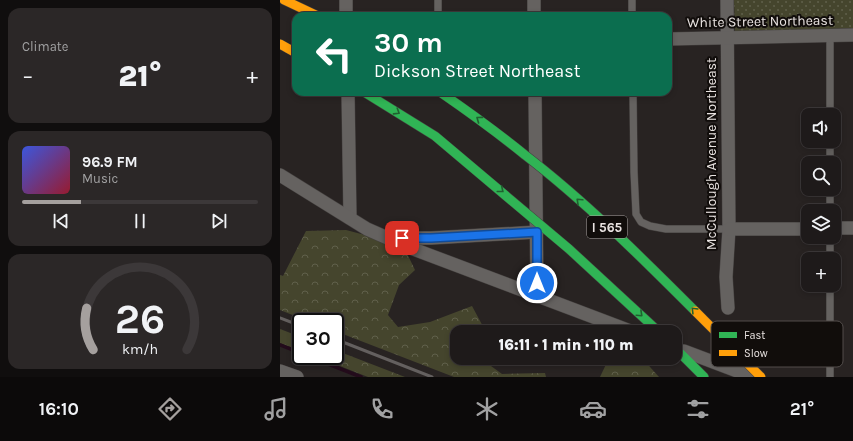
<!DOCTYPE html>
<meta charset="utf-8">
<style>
:root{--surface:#1e1a1a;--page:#2b2727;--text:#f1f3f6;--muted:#a1a1a2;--line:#3c3839;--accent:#a5a09e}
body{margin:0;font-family:Karla,sans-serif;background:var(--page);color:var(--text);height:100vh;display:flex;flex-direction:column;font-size:15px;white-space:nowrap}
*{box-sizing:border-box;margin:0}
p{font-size:13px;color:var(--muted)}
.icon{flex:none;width:22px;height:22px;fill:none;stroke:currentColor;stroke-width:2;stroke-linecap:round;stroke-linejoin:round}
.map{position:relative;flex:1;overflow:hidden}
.side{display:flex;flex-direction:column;gap:8px;padding:8px;background:#100e0e;width:280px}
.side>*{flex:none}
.top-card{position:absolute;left:12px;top:12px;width:380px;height:84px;border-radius:12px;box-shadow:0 2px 6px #0003,0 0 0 1px var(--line);background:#0b6e4f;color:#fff;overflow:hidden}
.tools{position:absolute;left:521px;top:108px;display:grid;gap:8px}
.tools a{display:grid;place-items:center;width:40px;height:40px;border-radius:8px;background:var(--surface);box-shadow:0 2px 6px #0003,0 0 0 1px var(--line);font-size:20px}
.speed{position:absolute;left:12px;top:313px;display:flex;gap:8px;font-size:20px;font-weight:700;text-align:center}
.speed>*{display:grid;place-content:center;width:52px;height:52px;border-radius:50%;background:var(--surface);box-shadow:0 2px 6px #0003,0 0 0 1px var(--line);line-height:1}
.speed .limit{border:2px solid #111;border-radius:6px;background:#fff;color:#111}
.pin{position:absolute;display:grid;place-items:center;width:34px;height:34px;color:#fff;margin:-17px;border-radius:8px;box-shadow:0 2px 6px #0006}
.me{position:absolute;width:44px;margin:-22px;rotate:0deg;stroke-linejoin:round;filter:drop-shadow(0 0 3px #0008)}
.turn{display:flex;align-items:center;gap:14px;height:84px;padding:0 16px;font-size:18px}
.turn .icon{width:52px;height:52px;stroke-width:2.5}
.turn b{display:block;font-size:28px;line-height:34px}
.big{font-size:30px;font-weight:800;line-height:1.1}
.side .widget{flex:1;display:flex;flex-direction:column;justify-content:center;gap:6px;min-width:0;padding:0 14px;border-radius:12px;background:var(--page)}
.side .dial{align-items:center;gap:0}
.dial svg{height:104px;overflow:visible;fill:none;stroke:var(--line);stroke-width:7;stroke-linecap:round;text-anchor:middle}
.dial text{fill:var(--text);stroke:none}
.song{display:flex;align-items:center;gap:12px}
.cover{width:48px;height:48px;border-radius:6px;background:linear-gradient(135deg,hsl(230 70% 55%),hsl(350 70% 35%))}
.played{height:4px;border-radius:2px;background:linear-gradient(90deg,var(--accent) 25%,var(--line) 25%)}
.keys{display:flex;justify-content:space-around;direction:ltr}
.heat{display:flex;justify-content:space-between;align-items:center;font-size:22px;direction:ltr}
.trip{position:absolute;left:170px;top:325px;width:232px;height:40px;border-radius:12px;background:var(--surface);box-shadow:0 2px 6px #0003,0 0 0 1px var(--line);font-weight:800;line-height:40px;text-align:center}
.menu{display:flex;height:64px;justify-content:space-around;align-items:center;background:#0c0a0a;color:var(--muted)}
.menu .icon{width:28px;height:28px}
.menu .selected{color:var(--accent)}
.menu b{font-size:18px;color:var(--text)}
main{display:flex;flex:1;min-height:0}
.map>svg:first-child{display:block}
.green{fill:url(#green-dots)}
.forest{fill:url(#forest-crowns)}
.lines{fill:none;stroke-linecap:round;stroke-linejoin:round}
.stream{stroke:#230b1b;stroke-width:3.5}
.lane-casing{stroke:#44403f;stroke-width:8}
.street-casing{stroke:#44403f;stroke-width:14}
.fast-casing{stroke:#44403f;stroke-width:10}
.slow-casing{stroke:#44403f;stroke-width:10}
.lane{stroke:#656260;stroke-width:7}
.street{stroke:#656260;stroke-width:13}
.fast{stroke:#30b455;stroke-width:9}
.slow{stroke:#ff9f0a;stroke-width:9}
.rail{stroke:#64605f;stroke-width:3}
.fast-bridge-casing{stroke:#44403f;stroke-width:10;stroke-linecap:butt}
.slow-bridge-casing{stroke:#44403f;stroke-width:10;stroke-linecap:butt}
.fast-bridge{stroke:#30b455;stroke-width:9}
.slow-bridge{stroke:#ff9f0a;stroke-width:9}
.oneway{stroke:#206030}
.route-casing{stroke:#114b97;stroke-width:10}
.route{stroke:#1a73e8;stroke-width:7}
.labels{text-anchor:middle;stroke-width:4;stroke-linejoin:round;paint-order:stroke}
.shield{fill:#110d0b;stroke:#a8a3a1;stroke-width:1}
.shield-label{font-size:13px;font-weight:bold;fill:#e9e3e1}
.street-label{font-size:14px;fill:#e9e3e1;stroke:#110d0b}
.key{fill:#110d0b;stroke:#524d4b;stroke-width:1}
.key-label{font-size:11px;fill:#e9e3e1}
</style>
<main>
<section class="side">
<div class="widget"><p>Climate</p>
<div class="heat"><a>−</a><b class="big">21°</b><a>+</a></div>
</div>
<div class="widget">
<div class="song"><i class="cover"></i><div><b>96.9 FM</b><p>Music</p></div></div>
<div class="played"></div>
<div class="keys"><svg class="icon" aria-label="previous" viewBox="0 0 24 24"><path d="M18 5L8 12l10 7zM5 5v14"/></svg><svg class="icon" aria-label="pause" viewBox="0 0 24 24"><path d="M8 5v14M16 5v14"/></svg><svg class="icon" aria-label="next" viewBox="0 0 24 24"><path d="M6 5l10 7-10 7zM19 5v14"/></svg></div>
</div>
<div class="widget dial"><svg viewBox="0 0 100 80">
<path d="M14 69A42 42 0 1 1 86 69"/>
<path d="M14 69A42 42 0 0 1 9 37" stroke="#a5a09e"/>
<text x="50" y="56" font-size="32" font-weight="700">26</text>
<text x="50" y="72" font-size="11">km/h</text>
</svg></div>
</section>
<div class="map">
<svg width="573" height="377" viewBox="0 0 573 377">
<defs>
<pattern id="green-dots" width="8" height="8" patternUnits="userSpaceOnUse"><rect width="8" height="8" fill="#45452d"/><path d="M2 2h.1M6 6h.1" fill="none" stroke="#60604b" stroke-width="1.8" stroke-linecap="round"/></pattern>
<pattern id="forest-crowns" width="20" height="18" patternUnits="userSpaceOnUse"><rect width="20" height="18" fill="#45452d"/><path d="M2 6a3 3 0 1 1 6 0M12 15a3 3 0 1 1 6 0" fill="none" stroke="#60604b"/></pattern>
</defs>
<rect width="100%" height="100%" fill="#282322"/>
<!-- green -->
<path class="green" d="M454 0H573V30L455 34Z"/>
<!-- forest -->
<g class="forest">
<path d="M66 230 123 245 135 270 119 285 108 315 118 327 150 322 192 306 206 332H177V358H200L222 374 265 373 266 377H174L55 331V322H30L0 310V275L3 276 26 231Z"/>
<path d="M0 329 21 337V351L0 343Z"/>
<path d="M55 350 125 377H88L34 356H55Z"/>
<path d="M329 358H362L379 377H320Z"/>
</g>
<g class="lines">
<!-- stream -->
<g class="stream">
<path d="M0 345 21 353"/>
<path d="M28 356 81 377"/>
</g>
<defs>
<g id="lane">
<path d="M158 0V16"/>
<path d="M352 0V16"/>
<path d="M550 36V115"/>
<path d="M353 92 354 172 356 214 361 222 370 226 386 229H449"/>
<path d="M550 141V163"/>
<path d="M550 189V211"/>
<path d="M550 237V259"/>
<path d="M550 285V377"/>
</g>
<g id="street">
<path d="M66 0V16"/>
<path d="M254 0V16"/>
<path d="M447 0 449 229 446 277 448 308"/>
<path d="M388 39 573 35"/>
<path d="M68 92 70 218"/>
<path d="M255 92 257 296"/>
<path d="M0 175 87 229 128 247 353 332"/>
<path d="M554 228H573"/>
<path d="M449 229H528"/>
<path d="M112 238H151L257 232"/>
<path d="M404 351 473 377"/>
<path d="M0 371 17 377"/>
</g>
<path id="fast" d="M395 348 424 377"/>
<g id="slow">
<path d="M4 0 38 16"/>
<path d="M0 44 16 53"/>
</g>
</defs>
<!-- lane casing -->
<use href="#lane" class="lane-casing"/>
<!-- street casing -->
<use href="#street" class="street-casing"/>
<!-- fast casing -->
<use href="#fast" class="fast-casing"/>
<!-- slow casing -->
<use href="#slow" class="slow-casing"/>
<!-- lane -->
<use href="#lane" class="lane"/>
<!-- street -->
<use href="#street" class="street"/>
<!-- fast -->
<use href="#fast" class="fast"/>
<!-- slow -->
<use href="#slow" class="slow"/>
<!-- rail -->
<g class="rail">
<path d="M0 318 21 326"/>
<path d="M55 339 152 377"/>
</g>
<defs>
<g id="fast-bridge">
<path d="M84 92 155 136 289 249 379 332"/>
<path d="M160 92C189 112 218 133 245 155 306 202 361 257 415 311"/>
</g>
<path id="slow-bridge" d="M415 311 481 377"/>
</defs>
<!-- fast-bridge casing -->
<use href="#fast-bridge" class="fast-bridge-casing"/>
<!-- slow-bridge casing -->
<use href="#slow-bridge" class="slow-bridge-casing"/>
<!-- fast-bridge -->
<use href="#fast-bridge" class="fast-bridge"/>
<!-- slow-bridge -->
<use href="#slow-bridge" class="slow-bridge"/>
</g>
<!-- one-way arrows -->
<defs><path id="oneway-chevron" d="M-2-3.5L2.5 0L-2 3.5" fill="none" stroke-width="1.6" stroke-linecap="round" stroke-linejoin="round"/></defs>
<g class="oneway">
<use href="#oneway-chevron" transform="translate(117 112) rotate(32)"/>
<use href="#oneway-chevron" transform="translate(199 119) rotate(-144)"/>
<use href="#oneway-chevron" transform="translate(221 190) rotate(39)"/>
<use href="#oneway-chevron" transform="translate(299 201) rotate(-137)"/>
<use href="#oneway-chevron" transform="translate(414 310) rotate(-135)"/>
<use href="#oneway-chevron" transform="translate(360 314) rotate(43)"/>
</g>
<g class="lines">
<defs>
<path id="route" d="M122 238H151L257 232V283"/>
</defs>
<!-- route casing -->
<use href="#route" class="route-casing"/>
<!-- route -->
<use href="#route" class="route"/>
</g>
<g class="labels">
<!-- shield labels -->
<rect class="shield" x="307" y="216" width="40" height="22" rx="3"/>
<g class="shield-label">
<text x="327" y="232">I 565</text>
</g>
<!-- street labels -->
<g class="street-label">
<text transform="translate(480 21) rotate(-1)" y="5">White Street Northeast</text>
<text transform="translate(431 154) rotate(-90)" y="5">McCullough Avenue Northeast</text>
</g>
</g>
<!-- legend -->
<rect x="431" y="321" width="132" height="46" rx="6" class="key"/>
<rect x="439" y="332" width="18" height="6" fill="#30b455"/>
<rect x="439" y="350" width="18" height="6" fill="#ff9f0a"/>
<g class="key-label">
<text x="464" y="339">Fast</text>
<text x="464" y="357">Slow</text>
</g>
</svg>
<div class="tools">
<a><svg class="icon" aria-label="sound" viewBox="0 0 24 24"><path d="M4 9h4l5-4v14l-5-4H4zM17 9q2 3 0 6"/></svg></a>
<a><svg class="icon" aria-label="search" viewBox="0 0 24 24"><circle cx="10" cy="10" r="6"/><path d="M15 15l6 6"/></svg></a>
<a><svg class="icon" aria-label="layers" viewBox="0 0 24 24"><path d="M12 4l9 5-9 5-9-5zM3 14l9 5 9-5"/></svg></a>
<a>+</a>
</div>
<div class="speed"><div class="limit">30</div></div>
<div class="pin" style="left:122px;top:238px;background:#d93025"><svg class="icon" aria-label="arrive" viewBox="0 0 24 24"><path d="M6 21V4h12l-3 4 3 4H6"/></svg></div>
<svg class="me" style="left:257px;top:283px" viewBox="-20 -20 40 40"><circle r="17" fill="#1a73e8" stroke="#fff" stroke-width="3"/><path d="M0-11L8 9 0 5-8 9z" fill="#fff"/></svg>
<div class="trip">16:11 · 1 min · 110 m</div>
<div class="top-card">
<div class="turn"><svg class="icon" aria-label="left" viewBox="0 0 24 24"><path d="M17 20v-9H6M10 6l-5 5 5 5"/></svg><div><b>30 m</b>Dickson Street Northeast</div></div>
</div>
</div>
</main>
<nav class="menu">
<b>16:10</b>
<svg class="icon selected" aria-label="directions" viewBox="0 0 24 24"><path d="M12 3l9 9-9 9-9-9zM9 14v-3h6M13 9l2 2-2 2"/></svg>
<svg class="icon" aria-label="music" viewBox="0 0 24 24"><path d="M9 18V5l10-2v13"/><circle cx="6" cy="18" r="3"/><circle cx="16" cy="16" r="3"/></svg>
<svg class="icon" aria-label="phone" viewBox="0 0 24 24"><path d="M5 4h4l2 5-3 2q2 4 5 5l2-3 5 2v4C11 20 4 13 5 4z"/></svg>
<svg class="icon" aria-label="climate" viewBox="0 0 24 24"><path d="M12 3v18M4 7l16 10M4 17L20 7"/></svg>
<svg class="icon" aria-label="car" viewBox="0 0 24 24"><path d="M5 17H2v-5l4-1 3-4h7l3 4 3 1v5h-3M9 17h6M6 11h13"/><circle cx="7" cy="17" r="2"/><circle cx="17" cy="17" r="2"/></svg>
<svg class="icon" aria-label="filters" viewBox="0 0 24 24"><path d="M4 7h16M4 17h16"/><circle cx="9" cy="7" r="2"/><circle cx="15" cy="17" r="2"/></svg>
<b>21°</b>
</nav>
